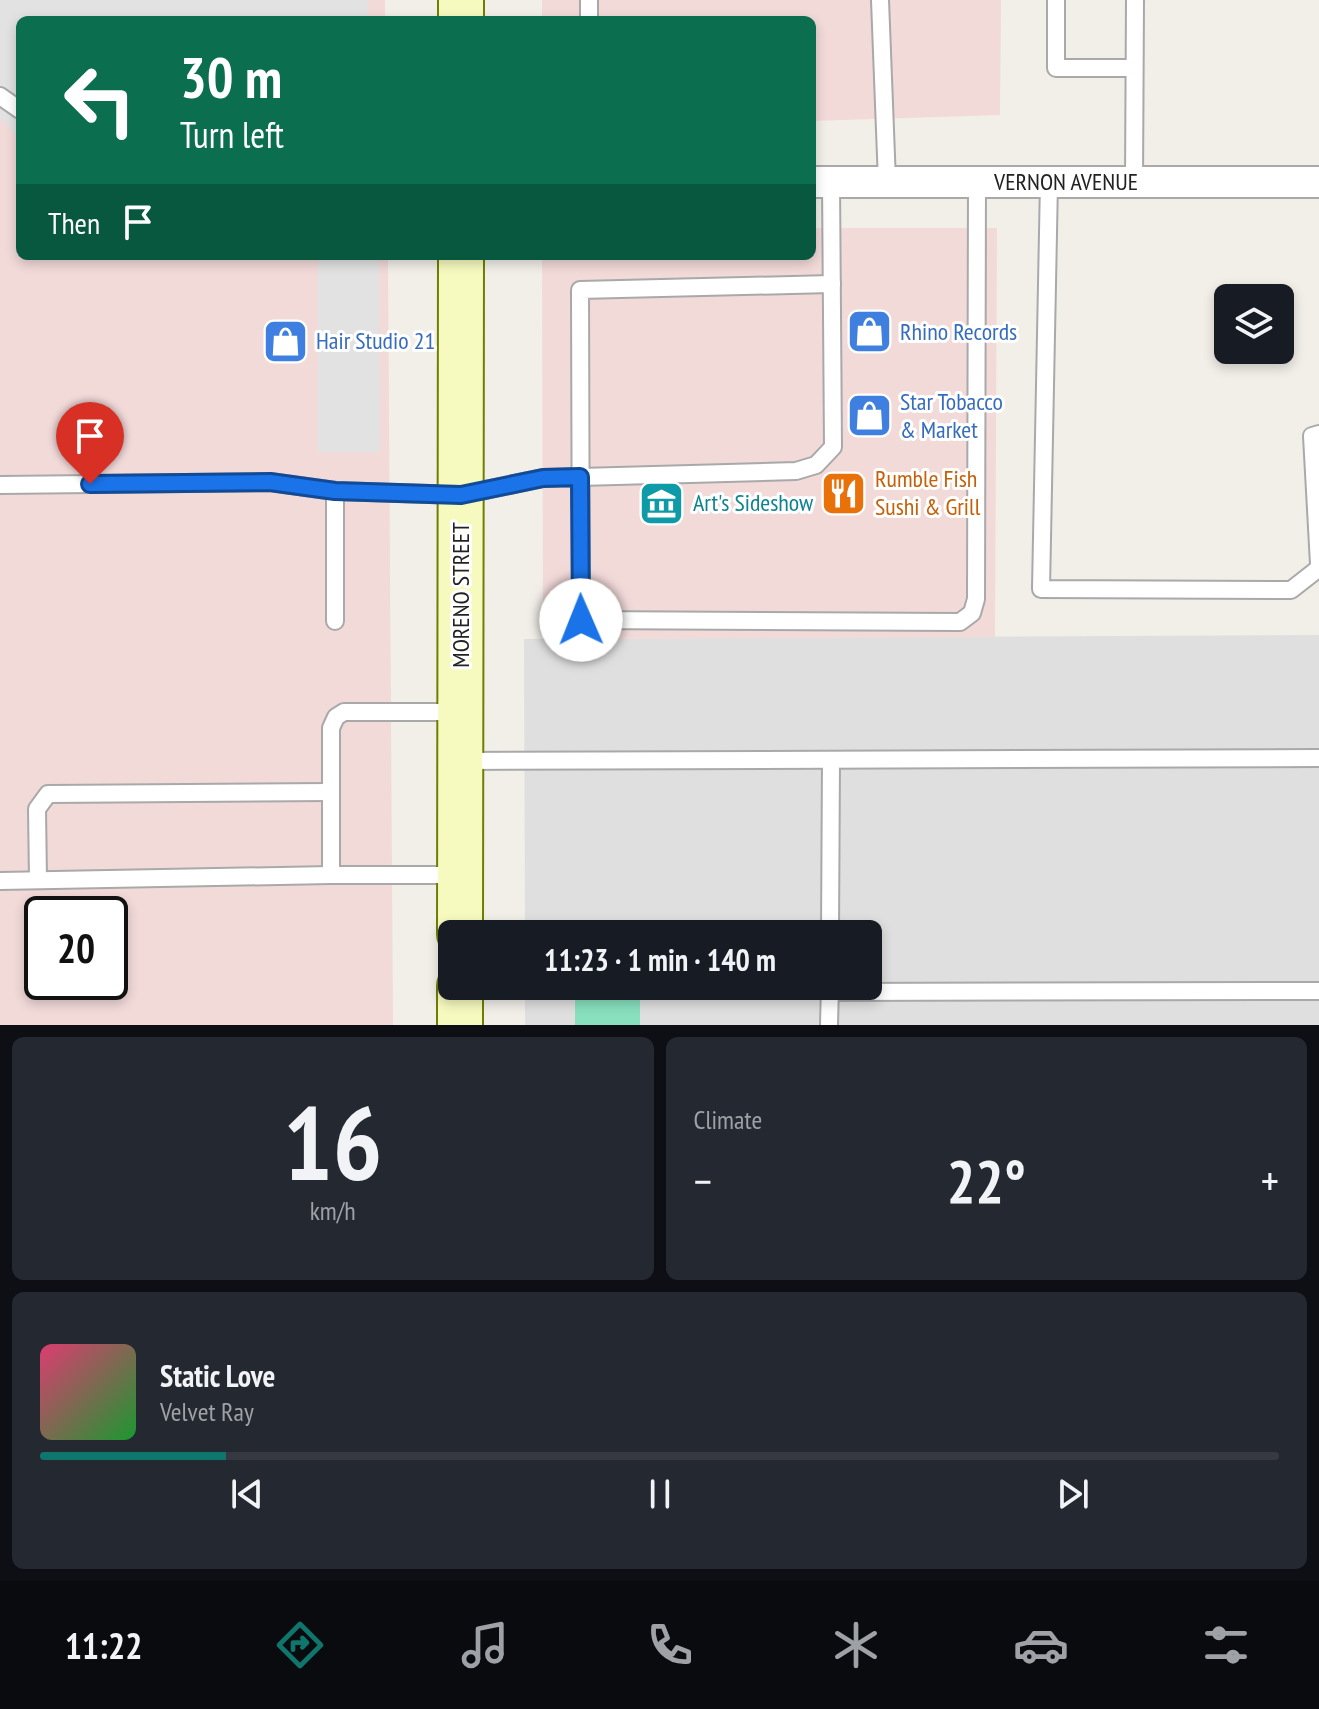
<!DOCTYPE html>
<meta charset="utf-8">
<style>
:root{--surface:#171b24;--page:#242831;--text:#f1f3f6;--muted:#9ea1a6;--line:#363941;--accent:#0f766e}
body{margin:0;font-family:"PT Sans Narrow",sans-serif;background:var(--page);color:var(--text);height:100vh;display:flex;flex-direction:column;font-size:30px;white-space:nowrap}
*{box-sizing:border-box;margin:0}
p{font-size:26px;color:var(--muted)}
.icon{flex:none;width:44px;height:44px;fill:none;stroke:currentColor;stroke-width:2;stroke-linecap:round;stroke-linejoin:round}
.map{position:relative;height:1025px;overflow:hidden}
.side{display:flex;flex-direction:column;gap:12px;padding:12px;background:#0d0f14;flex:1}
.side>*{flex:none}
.top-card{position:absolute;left:16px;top:16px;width:800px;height:244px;border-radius:12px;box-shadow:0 4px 12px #0003;background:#0b6e4f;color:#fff;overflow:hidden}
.tools{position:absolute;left:1214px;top:284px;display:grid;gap:16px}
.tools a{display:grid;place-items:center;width:80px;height:80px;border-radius:12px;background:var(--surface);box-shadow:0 4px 12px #0003;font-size:40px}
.speed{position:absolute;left:24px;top:896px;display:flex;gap:16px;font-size:40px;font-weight:700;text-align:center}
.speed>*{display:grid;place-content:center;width:104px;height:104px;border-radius:50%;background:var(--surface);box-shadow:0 4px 12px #0003;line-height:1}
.speed .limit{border:4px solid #111;border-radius:12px;background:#fff;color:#111}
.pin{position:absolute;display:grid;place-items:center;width:68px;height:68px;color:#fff;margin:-82px -34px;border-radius:50% 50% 50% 0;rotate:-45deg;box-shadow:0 0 8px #0007}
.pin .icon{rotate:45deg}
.me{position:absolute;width:88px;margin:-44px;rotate:359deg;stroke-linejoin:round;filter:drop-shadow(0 0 6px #0008)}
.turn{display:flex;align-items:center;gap:28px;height:168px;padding:0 32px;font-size:36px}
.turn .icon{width:104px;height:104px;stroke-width:2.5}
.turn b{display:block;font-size:56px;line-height:68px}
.then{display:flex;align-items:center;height:76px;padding:0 32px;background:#0003;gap:16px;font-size:30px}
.big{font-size:60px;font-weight:800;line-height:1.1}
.side .widget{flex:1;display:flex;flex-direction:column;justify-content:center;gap:12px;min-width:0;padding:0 28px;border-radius:12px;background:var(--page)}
.side .dial{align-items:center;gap:0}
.dial b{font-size:104px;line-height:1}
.song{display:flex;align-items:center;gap:24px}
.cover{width:96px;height:96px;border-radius:12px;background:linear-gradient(135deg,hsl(340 70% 55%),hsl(130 70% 35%))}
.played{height:8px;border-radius:4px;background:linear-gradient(90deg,var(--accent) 15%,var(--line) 15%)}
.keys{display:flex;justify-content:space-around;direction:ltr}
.heat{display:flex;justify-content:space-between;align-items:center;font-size:44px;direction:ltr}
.side .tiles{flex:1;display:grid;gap:12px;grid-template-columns:1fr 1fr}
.widget:last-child{grid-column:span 2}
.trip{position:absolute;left:438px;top:920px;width:444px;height:80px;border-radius:12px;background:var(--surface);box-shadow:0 4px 12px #0003;font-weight:800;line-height:80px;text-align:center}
.tab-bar{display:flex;height:128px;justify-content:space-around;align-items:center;background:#090b0e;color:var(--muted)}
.tab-bar .icon{width:56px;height:56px}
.tab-bar .on{color:var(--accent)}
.tab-bar b{font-size:36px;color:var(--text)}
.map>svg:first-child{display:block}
.residential{fill:#e0dfdf}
.commercial{fill:#f2dad9;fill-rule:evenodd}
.pitch{fill:#88e0be}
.parking{fill:#e2e2e2}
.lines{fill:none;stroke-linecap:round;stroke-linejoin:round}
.lane-casing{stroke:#a9a9a9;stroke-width:20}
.street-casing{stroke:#a9a9a9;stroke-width:34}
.secondary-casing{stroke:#707d05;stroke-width:48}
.lane{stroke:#fff;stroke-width:16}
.street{stroke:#fff;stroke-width:30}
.secondary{stroke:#f7fabf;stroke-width:44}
.route-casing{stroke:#114b97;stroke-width:20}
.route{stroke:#1a73e8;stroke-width:14}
.labels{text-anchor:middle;stroke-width:6;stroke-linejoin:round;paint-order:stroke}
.street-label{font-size:24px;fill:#222;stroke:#fff}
.shop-label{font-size:24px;fill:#366cbe;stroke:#fff;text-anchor:start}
.food-label{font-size:24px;fill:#c56008;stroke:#fff;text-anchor:start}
.culture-label{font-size:24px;fill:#0d838f;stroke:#fff;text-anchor:start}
</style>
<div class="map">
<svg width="1319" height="1025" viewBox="0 0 1319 1025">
<rect width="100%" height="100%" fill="#f2efe9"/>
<!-- residential -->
<path class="residential" d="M1319 635V1025H525V986H868V934H525L524 639Z"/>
<!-- commercial -->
<g class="commercial">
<path d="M0 0H385V20H20V256H388L393 1025H0ZM42 914H110V982H42Z"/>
<path d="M542 0H1001L1000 115 812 121V20H542Z"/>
<path d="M812 228H997L995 637 543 639 542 256H812Z"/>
</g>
<!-- pitch -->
<rect class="pitch" x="575" y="997" width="65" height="28"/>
<!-- parking -->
<g class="parking">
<path d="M0 0H368V20H20V139L0 118Z"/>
<path d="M318 256H379L380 452H318Z"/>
</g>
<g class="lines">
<defs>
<g id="lane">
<path d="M589 0V20"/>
<path d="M880 0 887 182"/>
<path d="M1056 0V68H1134"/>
<path d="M0 96 20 110"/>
<path d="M1049 182 1041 589 1291 590 1319 568"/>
<path d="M1134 182 1135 0"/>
<path d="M832 284 580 290 581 620 960 622 972 613 976 599 977 182"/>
<path d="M1319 434 1312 436 1319 564"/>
<path d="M0 485 270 482 335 491 461 495 543 478 796 471 816 465 833 447 831 182"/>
<path d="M335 491V621"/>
<path d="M461 761 1319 758"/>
<path d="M459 875H331V728L336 717 344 712H460"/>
<path d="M38 880 37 809 48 794 331 792"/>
<path d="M0 881 331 875"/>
<path d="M830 934 831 760"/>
<path d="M830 992 1319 991"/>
<path d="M829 1025 830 986"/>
</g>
<path id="street" d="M812 182H1319"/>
<g id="secondary">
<path d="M461 20V0"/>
<path d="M460 934 461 256"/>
<path d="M460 986V1025"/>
</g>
</defs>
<!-- lane casing -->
<use href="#lane" class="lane-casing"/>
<!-- street casing -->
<use href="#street" class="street-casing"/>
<!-- secondary casing -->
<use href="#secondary" class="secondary-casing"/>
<!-- lane -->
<use href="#lane" class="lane"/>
<!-- street -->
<use href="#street" class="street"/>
<!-- secondary -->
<use href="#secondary" class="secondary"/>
</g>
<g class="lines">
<defs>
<path id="route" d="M90 484 270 482 335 491 461 495 543 478 580 477 581 620"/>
</defs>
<!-- route casing -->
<use href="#route" class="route-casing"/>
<!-- route -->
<use href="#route" class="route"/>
</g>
<!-- icons -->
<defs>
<symbol id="shop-square" viewBox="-11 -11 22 22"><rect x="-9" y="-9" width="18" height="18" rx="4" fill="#3f7fe0" stroke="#fff"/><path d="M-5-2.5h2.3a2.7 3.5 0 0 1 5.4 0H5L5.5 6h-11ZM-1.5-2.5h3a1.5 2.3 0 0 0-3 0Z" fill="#fff"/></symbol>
<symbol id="restaurant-square" viewBox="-11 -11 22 22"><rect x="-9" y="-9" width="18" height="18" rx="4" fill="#e8710a" stroke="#fff"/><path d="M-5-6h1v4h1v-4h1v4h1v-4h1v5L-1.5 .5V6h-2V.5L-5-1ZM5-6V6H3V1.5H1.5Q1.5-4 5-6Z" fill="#fff"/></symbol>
<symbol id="museum-square" viewBox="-11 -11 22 22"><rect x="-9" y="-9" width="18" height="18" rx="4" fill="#0f9aa8" stroke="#fff"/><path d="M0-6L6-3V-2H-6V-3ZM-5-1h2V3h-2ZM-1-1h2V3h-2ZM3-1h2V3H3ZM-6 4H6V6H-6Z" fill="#fff"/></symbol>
</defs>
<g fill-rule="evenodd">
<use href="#shop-square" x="844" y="306" width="51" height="51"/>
<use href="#shop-square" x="260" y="316" width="51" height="51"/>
<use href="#shop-square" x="844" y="390" width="51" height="51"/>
<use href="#restaurant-square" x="818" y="468" width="51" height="51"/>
<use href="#museum-square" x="636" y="478" width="51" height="51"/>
</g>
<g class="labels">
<!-- street labels -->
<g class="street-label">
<text x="1066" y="190">VERNON AVENUE</text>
<text transform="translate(461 595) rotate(-90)" y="8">MORENO STREET</text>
</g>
<!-- shop labels -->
<g class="shop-label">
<text x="900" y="340">Rhino Records</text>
<text x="316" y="349">Hair Studio 21</text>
<text x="900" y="410">Star Tobacco<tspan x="900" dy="28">&amp; Market</tspan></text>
</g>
<!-- food labels -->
<g class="food-label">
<text x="875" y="487">Rumble Fish<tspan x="875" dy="28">Sushi &amp; Grill</tspan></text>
</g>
<!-- culture labels -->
<g class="culture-label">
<text x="693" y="511">Art's Sideshow</text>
</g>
</g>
</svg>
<div class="tools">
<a><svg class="icon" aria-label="layers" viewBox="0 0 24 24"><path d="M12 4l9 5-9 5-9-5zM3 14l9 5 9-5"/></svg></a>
</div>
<div class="speed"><div class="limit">20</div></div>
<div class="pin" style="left:90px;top:484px;background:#d93025"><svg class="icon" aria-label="arrive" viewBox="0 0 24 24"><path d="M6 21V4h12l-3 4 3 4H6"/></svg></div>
<svg class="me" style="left:581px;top:620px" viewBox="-20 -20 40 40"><circle r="19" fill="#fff"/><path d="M0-13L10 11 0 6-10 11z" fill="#1a73e8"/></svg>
<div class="trip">11:23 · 1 min · 140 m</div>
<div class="top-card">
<div class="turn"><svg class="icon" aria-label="left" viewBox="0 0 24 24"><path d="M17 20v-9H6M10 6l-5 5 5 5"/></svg><div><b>30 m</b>Turn left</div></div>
<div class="then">Then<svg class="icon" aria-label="arrive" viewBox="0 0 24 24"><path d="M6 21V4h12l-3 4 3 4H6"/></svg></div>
</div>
</div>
<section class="side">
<div class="tiles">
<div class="widget dial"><b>16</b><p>km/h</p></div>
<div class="widget"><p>Climate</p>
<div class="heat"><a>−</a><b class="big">22°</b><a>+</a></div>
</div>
<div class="widget">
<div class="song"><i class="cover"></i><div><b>Static Love</b><p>Velvet Ray</p></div></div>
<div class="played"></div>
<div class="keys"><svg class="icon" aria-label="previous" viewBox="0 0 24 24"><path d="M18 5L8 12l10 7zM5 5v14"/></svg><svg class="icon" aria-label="pause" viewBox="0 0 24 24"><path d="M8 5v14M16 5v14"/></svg><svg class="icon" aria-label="next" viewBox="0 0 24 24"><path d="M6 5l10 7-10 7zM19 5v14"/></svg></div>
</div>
</div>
</section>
<nav class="tab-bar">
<b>11:22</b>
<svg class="icon on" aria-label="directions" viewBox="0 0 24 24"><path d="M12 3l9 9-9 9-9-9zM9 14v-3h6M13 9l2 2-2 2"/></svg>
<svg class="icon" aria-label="music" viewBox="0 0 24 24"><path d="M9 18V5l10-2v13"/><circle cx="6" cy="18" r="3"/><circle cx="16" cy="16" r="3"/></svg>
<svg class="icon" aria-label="phone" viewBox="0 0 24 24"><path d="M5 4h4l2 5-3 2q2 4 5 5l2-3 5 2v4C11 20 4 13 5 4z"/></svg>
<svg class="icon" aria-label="climate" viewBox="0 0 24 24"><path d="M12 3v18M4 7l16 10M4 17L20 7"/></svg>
<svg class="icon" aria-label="car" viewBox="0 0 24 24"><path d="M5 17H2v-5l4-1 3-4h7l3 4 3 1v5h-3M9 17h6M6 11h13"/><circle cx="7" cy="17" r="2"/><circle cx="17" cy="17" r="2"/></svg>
<svg class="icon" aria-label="filters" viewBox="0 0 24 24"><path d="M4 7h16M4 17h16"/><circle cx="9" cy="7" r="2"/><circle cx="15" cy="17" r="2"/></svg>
</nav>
